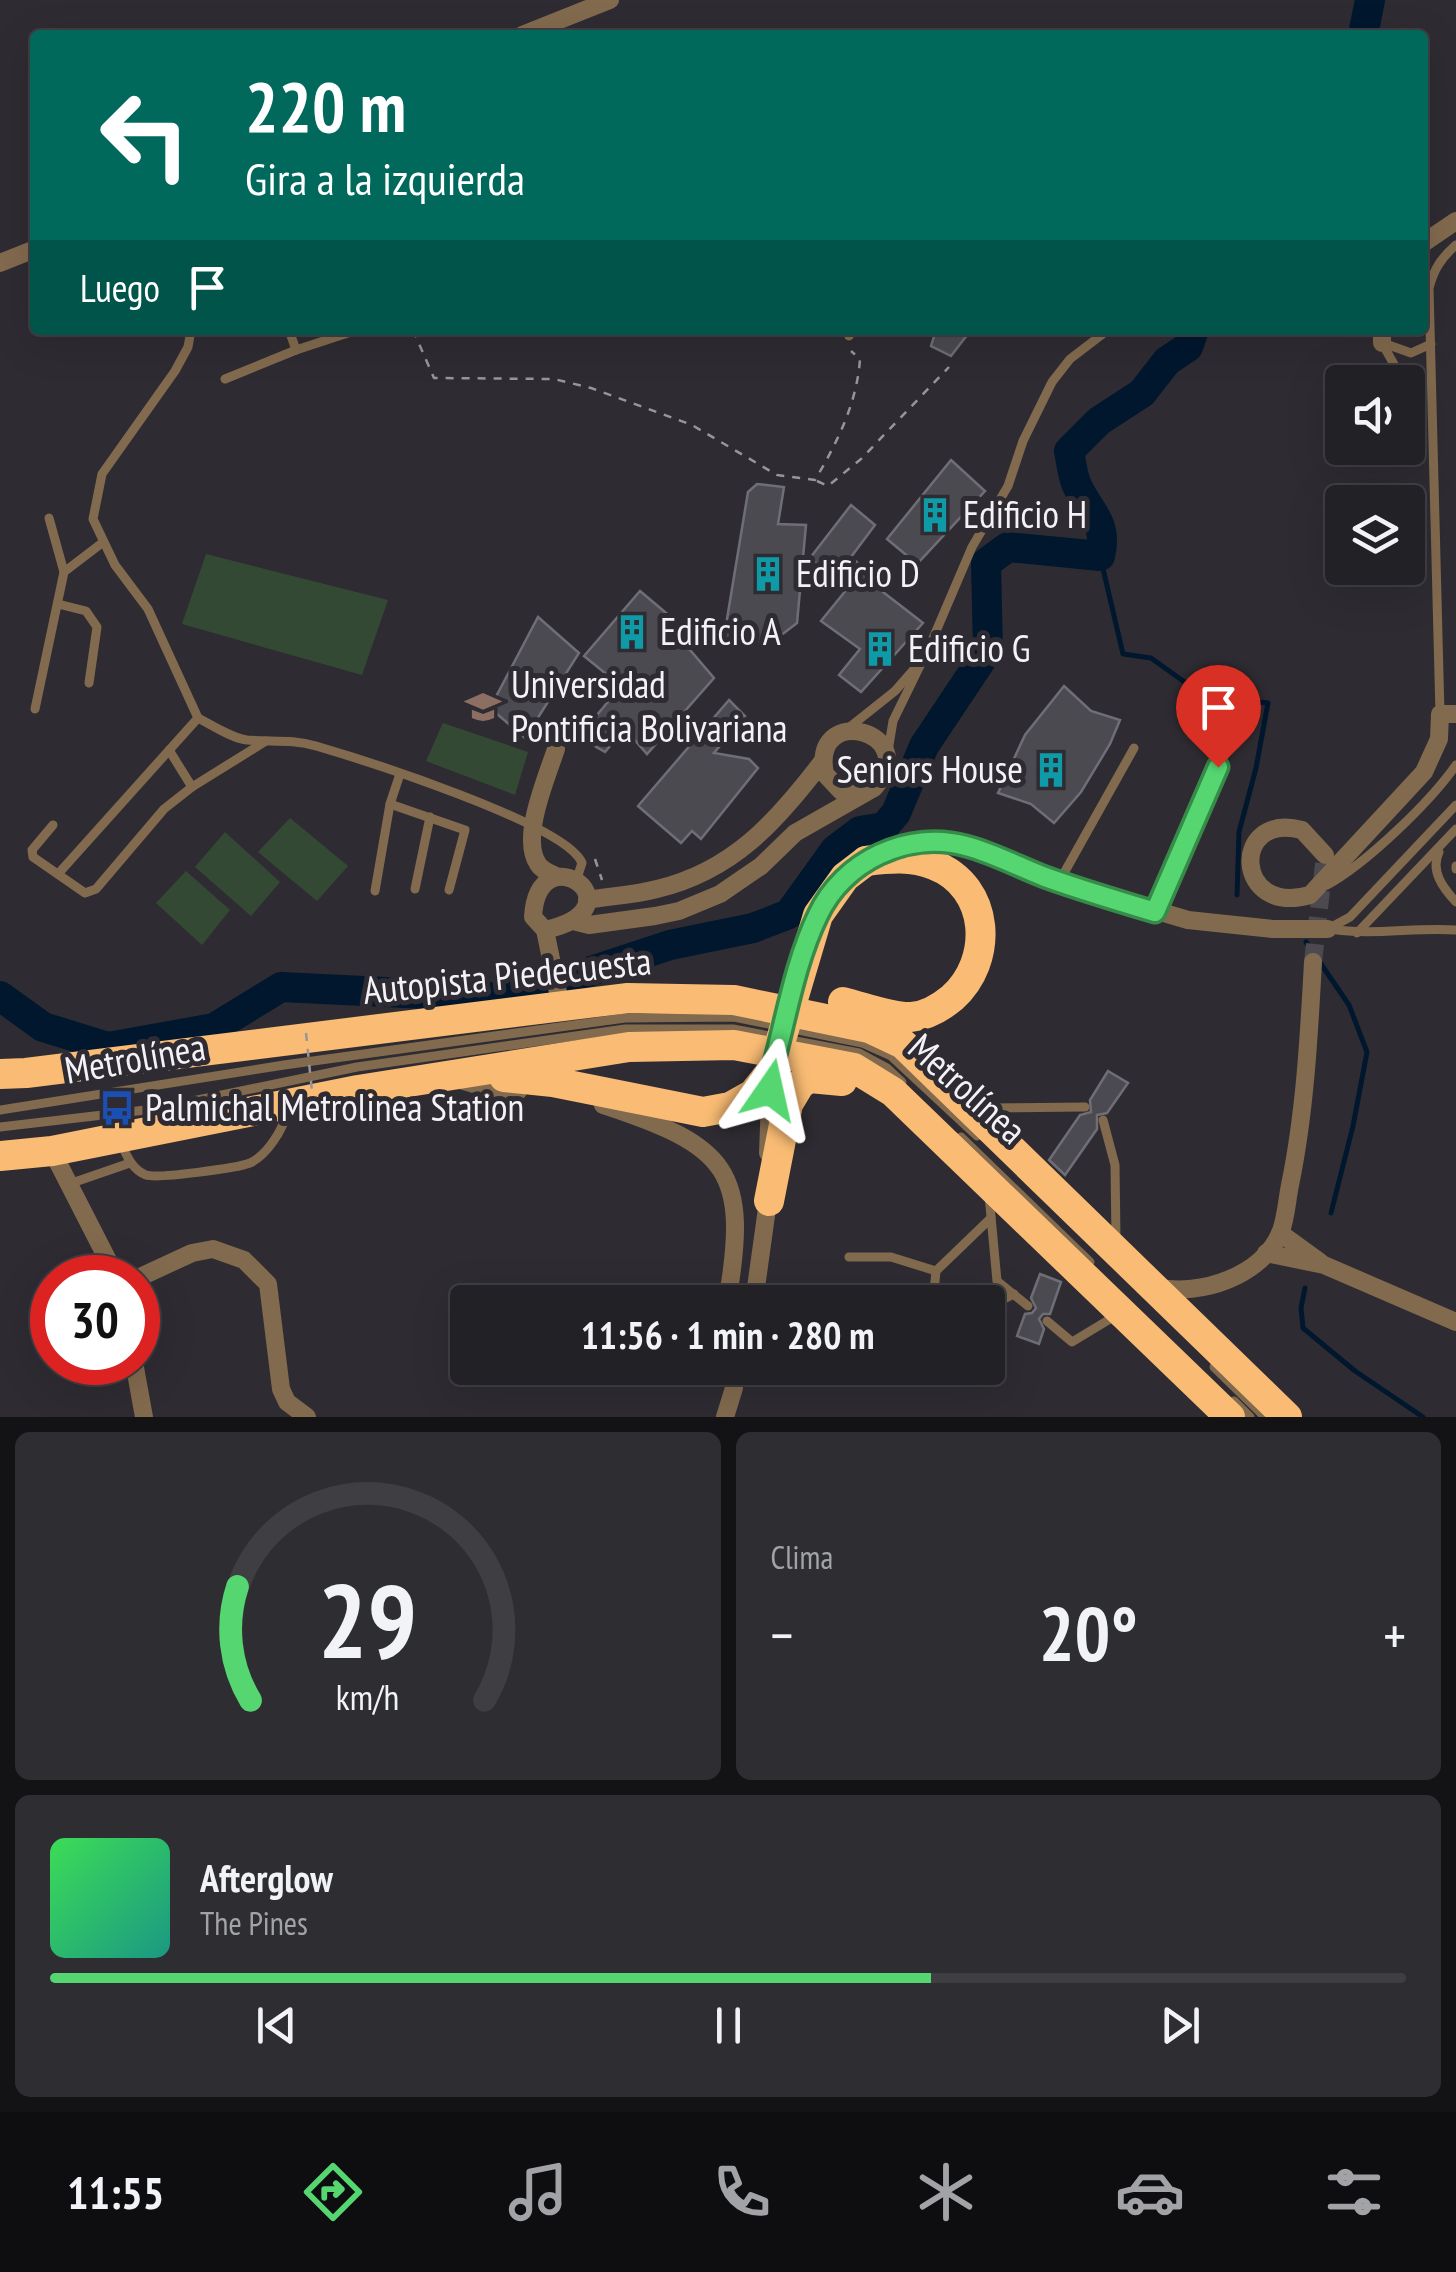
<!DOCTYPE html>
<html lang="es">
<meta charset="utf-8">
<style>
:root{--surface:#222126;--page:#2e2e32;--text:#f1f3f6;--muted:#a2a3a7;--line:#3f3e43;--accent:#55d671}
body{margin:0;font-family:"PT Sans Narrow",sans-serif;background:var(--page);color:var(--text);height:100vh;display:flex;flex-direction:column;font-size:38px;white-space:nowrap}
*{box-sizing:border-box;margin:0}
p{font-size:32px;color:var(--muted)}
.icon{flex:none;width:55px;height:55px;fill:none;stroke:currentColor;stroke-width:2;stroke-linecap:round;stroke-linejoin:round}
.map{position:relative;height:1417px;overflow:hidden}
.details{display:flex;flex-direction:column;gap:15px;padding:15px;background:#131215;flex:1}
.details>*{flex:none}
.guide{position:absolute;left:30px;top:30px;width:1398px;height:305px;border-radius:10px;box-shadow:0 10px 40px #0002,0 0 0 2px var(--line);background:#00695c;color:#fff;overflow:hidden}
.buttons{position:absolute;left:1325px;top:365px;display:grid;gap:20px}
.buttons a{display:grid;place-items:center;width:100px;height:100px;border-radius:10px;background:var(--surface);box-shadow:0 10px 40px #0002,0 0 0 2px var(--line);font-size:50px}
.speed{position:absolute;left:30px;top:1255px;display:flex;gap:20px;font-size:50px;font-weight:700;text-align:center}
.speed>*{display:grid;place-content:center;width:130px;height:130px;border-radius:50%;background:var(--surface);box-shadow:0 10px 40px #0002,0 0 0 2px var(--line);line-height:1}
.speed .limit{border:15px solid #d22;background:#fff;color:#111}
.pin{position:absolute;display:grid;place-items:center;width:85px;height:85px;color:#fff;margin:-102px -42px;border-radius:50% 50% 50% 0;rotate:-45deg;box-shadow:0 0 10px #0007}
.pin .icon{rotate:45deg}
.me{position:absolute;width:110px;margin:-55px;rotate:11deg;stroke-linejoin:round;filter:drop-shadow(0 0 8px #0008)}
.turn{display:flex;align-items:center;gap:35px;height:210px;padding:0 50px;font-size:45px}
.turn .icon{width:130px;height:130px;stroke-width:2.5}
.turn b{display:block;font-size:70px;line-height:85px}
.then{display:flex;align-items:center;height:95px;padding:0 50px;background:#0003;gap:20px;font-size:38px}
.big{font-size:75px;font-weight:700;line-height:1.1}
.details .card{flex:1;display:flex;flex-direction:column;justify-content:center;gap:15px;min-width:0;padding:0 35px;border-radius:15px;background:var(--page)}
.details .dial{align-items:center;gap:0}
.dial svg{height:260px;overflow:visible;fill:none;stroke:var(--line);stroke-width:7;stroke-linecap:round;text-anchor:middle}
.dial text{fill:var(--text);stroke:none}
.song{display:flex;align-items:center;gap:30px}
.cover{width:120px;height:120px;border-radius:15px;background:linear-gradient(135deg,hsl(130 70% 55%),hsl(170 70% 35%))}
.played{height:10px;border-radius:5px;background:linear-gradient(90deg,var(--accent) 65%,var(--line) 65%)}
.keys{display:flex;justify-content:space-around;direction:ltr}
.heat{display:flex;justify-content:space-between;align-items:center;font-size:55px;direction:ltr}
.details .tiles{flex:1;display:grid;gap:15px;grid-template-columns:1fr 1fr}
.card:last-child{grid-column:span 2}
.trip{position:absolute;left:450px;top:1285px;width:555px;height:100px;border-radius:10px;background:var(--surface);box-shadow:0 10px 40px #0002,0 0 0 2px var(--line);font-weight:700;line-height:100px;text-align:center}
.tab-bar{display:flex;height:160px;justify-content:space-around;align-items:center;background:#0e0d0f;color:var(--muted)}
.tab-bar .icon{width:70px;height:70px}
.tab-bar .selected{color:var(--accent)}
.tab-bar b{font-size:45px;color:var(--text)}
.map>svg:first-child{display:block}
.green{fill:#344934}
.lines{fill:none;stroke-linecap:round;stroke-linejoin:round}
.stream{stroke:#01172e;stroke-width:5}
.river{stroke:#01172e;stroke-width:30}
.building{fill:#4b4a51;stroke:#6f6e76;stroke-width:2.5}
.street-tunnel{stroke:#4c4a50;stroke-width:18;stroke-dasharray:18 9;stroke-linecap:butt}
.path{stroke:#97959a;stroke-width:2.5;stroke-dasharray:8 8;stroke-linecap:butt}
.lane{stroke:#826a4e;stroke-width:9}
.street{stroke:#826a4e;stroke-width:18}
.highway{stroke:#fabc74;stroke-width:30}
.path-bridge{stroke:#97959a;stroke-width:2.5;stroke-dasharray:8 8;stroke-linecap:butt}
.highway-bridge{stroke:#fabc74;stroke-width:30}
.route-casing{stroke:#378b49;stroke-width:25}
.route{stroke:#55d671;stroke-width:18}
.labels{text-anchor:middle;stroke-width:10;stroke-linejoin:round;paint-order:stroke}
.poi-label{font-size:38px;fill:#f4f2f7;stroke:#2e2c32;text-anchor:start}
.street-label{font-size:38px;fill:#f4f2f7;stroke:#2e2c32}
</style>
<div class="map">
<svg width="1456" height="1417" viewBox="0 0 1456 1417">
<rect width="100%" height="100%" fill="#2e2c32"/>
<!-- green -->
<g class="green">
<path d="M206 554 388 600 362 675 182 624Z"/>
<path d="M443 723 528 752 515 795 426 761Z"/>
<path d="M290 818 348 866 317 901 258 852Z"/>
<path d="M225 832 280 882 251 916 195 867Z"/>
<path d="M186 871 230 910 202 945 156 903Z"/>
</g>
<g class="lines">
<!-- stream -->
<g class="stream">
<path d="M1100 556 1123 654 1151 658 1204 696 1268 703 1256 768 1239 832 1237 895"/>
<path d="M1306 942 1349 1005 1367 1052 1353 1126 1331 1213"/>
<path d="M1305 1288 1301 1308 1303 1328 1355 1371 1423 1417"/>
</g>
<!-- river -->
<g class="river">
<path d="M1363 35 1370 0"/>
<path d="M0 996 43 1027 108 1047 214 1028 281 987 509 998 670 945 753 928 789 914 835 850 860 831 884 827 896 813 924 746 988 650 986 563 1008 547 1100 556C1109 521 1087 511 1076 483 1072 473 1071 461 1069 451L1099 421 1142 393 1167 361 1188 347 1194 330"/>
</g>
</g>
<!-- building -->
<g class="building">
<path d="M936 330H971L951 356 931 346Z"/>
<path d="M951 460 985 491 917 564 887 539Z"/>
<path d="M757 484 784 487 778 524 806 525 797 623 780 636 766 635 754 645 724 637 748 492Z"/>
<path d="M851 505 875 525 851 557 886 588 883 592 923 623 861 692 839 675 860 649 821 621 847 589 810 558Z"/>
<path d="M640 591 672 618 663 629 690 650 714 678 647 754 625 729 605 752 582 739 586 734 583 732 621 686 584 656Z"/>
<path d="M538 617 579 653 525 738 490 708Z"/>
<path d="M1064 686 1091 711 1120 720 1110 744 1081 792 1054 823 1031 804 998 793 1025 735Z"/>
<path d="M729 700 745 716 714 753 749 759 758 768 701 839 692 831 681 843 638 806Z"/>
<path d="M1108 1071 1128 1083 1107 1113 1097 1115V1129L1065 1175 1049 1160 1080 1115 1091 1112 1090 1100Z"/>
<path d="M1040 1274 1061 1282 1050 1314H1043L1039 1319 1044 1329 1039 1344 1017 1336 1025 1314 1032 1313 1036 1308 1031 1298Z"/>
</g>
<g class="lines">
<!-- street-tunnel -->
<path class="street-tunnel" d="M1313 962 1325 855"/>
<!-- path -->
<g class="path">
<path d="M413 330 434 378 554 379 591 388 692 425 777 475 815 480C837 443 857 403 860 359L851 351"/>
<path d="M817 481 828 486 861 459 949 367"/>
<path d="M595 859 602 880"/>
<path d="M335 1120 361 1116"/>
</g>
<!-- lane -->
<g class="lane">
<path d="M849 336 853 330"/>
<path d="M1382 343 1396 368 1431 381"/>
<path d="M1383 343 1411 353 1431 344"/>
<path d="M296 350 357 330"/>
<path d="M225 379 296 350 289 330"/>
<path d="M49 518 64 572"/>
<path d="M58 604 86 611 97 627 89 683"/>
<path d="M35 709 64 572 102 543"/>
<path d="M1440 714 1429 288C1434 269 1441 258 1456 245"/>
<path d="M198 718C212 725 231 738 247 740 272 742 292 739 316 746 364 760 566 824 582 863L577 878"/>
<path d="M846 730 895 691 916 667"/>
<path d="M169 750 192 787"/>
<path d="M888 751 893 721 931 643 972 547 1008 486 1023 441 1052 382 1070 359 1108 330"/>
<path d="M390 804 465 830 449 890"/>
<path d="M53 825 32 850 33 857 85 893 96 889 164 809 192 787 266 741"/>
<path d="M1439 852C1430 871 1443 888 1456 902"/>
<path d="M1456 866V869"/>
<path d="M58 874 198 718 148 609 115 565 93 519 102 474 175 371 188 347 191 330"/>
<path d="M1059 882 1134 748"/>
<path d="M1327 885C1367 863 1430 802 1456 765"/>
<path d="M415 889 430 817"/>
<path d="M375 891 390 804 400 774"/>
<path d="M1156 910 1241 717"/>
<path d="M1328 929 1350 917 1456 805"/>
<path d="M1331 929C1373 936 1414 927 1456 930"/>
<path d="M1357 933 1456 829"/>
<path d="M978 1108 1085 1107"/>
<path d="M0 1110 284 1065 625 1018 734 1017 862 1043 891 1056 977 1136"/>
<path d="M1103 1120 1115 1165 1116 1239"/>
<path d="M0 1127 154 1109 357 1067 625 1029H733L859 1053 887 1068 902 1082"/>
<path d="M961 1137 1090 1262"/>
<path d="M122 1145C127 1157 133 1170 146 1175 158 1179 237 1168 250 1163 267 1155 283 1130 287 1112"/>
<path d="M69 1184 130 1163"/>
<path d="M989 1195 997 1281 1028 1306"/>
<path d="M849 1257H891L936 1271"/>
<path d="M933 1302 936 1271 991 1218"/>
<path d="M988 1307 1014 1294"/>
<path d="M1047 1321 1072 1342 1115 1316"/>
<path d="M1214 1367 1265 1417"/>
<path d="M1234 1401 1250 1417"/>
</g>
<!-- street -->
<g class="street">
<path d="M522 35 610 0"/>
<path d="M1422 244 1456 221"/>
<path d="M0 263 35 249"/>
<path d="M1382 343V330"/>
<path d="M556 749C547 777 520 838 538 864 542 871 551 873 558 877"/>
<path d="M893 848 941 842 967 846 1059 882 1188 920 1273 929H1328"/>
<path d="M1325 855 1302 830C1230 811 1234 917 1310 895L1424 772 1439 739 1440 714H1456"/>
<path d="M587 900C611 896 634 895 657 889 733 871 777 821 822 762"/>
<path d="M573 921 589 925 655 916 679 911 720 894 761 866 795 833 874 788C925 732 810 701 825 774L841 791 864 793"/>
<path d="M545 930C645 908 538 830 533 917L545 930 561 1007"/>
<path d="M460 1080 480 1086 518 1091"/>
<path d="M603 1105C728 1146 750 1170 727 1302"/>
<path d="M52 1151 117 1278"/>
<path d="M768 1153 771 1074"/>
<path d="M1280 1233 1320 1262"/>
<path d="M1266 1253 1324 1265 1456 1322"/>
<path d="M138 1278 192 1253 213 1249 244 1260 268 1284 281 1389 287 1402 307 1417"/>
<path d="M1156 1287C1200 1297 1263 1276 1281 1231 1286 1217 1287 1200 1290 1185 1305 1112 1309 1036 1313 962"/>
<path d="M754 1302 769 1194"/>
<path d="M134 1362 144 1417"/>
<path d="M725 1417 734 1388V1368"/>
</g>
<!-- highway -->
<g class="highway">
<path d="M843 1002C864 1007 890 1018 911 1017 926 1016 941 1007 952 998 994 961 991 887 934 865 912 856 890 858 866 861"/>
<path d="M0 1074 26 1073 628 998 734 1000 869 1028 903 1044 1287 1417"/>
<path d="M504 1077 553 1082 703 1112 730 1107 753 1094 772 1070"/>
<path d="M0 1156 52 1151 358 1090 629 1047 734 1045 854 1068 893 1092 1230 1417"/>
<path d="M769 1201 788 1104 800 1084 810 1078 842 1081"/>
</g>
<!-- path-bridge -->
<path class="path-bridge" d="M306 1033 314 1111"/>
<!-- highway-bridge -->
<path class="highway-bridge" d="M772 1070 818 915 845 877 866 861"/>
</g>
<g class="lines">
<defs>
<path id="route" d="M770 1090 772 1070C786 1019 795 962 818 915 843 861 908 830 966 846 993 853 1019 867 1045 877 1081 890 1118 901 1155 912L1218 767"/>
</defs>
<!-- route casing -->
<use href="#route" class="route-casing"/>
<!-- route -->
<use href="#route" class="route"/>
</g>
<!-- icons -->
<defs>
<symbol id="building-bare" viewBox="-9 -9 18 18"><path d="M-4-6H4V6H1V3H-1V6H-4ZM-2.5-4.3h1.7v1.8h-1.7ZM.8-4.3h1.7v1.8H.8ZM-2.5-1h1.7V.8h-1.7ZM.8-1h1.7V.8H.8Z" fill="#0f9aa8" stroke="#2e2c32" stroke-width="2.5" paint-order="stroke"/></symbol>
<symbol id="university-bare" viewBox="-9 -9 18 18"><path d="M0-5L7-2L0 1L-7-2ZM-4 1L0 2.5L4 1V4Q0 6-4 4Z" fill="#8d6e63" stroke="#2e2c32" stroke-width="2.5" paint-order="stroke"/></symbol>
<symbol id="bus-bare" viewBox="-9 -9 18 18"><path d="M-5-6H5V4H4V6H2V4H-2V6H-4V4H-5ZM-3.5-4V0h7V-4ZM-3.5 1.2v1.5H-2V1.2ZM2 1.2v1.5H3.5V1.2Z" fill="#1a4fb4" stroke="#2e2c32" stroke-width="2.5" paint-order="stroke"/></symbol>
</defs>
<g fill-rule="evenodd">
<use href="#building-bare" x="910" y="490" width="50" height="50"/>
<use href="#building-bare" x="743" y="549" width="50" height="50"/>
<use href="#building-bare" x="607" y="607" width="50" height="50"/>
<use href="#building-bare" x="855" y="624" width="50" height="50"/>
<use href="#university-bare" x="458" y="682" width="50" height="50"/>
<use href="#building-bare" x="1026" y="745" width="50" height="50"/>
<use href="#bus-bare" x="92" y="1083" width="50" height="50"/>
</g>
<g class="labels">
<!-- poi labels -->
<g class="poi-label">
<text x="963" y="528">Edificio H</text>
<text x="796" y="587">Edificio D</text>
<text x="660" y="645">Edificio A</text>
<text x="908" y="662">Edificio G</text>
<text x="511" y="698">Universidad<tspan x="511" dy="44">Pontificia Bolivariana</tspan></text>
<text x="1023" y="783" text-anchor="end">Seniors House</text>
<text x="145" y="1121">Palmichal Metrolinea Station</text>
</g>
<!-- street labels -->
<g class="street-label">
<text transform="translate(507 976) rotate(-6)" y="13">Autopista Piedecuesta</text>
<text transform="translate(135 1059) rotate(-10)" y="13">Metrolínea</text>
<text transform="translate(967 1089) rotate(42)" y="13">Metrolínea</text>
</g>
</g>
</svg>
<div class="buttons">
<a><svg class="icon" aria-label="sound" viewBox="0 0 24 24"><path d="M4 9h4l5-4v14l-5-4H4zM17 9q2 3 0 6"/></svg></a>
<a><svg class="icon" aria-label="layers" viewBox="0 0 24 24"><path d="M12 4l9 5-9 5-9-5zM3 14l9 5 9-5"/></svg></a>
</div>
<div class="speed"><div class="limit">30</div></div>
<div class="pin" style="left:1218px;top:767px;background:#d93025"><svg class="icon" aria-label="arrive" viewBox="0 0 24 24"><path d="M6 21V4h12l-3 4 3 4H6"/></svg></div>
<svg class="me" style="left:770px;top:1090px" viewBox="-20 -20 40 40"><path d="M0-17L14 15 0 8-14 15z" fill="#55d671" stroke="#fff" stroke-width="4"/></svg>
<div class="trip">11:56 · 1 min · 280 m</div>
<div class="guide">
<div class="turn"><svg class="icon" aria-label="left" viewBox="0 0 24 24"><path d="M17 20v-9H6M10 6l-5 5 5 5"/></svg><div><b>220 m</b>Gira a la izquierda</div></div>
<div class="then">Luego<svg class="icon" aria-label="arrive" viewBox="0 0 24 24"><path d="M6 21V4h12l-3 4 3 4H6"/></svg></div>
</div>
</div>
<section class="details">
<div class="tiles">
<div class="card dial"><svg viewBox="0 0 100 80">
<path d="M14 69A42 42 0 1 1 86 69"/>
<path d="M14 69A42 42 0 0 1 10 34" stroke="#55d671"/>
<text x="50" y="56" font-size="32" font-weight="700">29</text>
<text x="50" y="72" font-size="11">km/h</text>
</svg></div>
<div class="card"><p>Clima</p>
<div class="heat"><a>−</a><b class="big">20°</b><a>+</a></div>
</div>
<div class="card">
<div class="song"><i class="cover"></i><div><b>Afterglow</b><p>The Pines</p></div></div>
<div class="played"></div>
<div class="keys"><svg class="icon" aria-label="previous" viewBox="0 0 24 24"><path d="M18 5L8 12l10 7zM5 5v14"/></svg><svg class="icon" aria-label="pause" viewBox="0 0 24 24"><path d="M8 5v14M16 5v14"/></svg><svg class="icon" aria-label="next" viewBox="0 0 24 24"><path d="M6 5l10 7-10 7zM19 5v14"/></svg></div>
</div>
</div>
</section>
<nav class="tab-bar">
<b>11:55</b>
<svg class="icon selected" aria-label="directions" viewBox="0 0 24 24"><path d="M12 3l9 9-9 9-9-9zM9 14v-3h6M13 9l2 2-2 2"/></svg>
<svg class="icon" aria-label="music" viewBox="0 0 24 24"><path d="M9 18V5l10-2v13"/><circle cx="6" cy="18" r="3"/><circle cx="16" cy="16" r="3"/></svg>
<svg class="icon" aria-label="phone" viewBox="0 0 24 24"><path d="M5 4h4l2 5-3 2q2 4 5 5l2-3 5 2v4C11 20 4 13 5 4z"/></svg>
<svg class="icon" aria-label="climate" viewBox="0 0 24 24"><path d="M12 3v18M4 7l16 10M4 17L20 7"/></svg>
<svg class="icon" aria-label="car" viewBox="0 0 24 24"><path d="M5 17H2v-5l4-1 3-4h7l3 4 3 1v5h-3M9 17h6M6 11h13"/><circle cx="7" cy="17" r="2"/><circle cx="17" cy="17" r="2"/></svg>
<svg class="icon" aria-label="filters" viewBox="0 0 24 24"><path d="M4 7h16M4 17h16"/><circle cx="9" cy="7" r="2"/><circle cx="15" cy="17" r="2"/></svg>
</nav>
